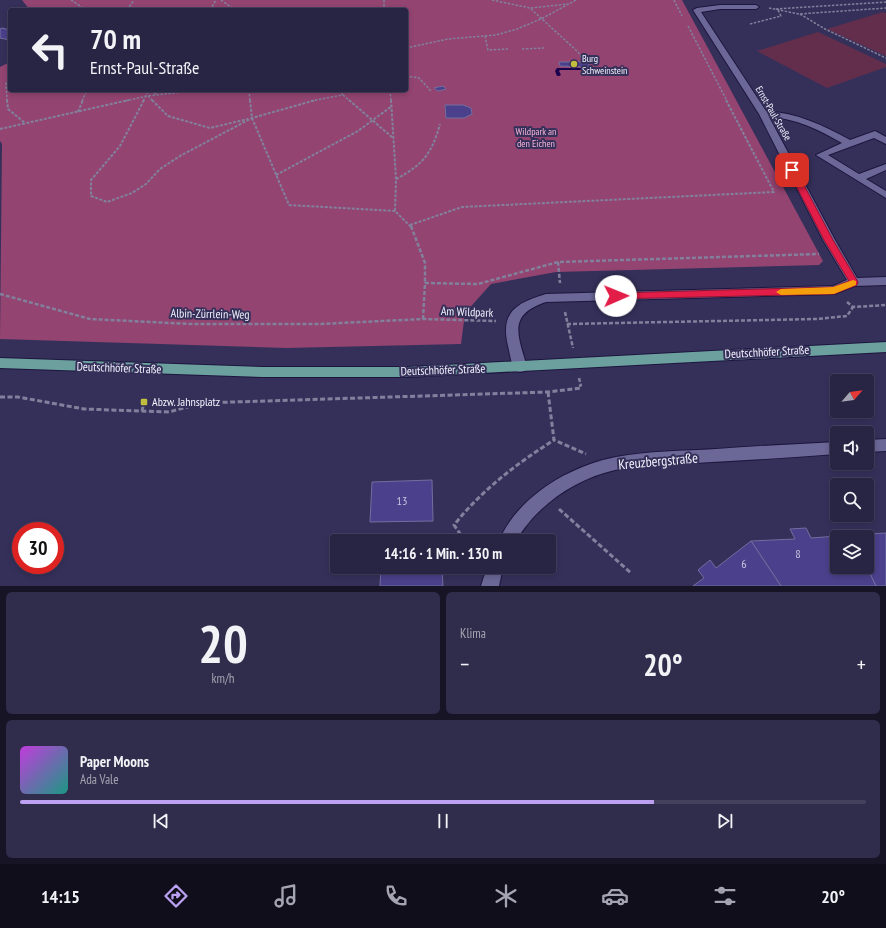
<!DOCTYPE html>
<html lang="de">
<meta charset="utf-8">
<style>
:root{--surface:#282444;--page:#302c4b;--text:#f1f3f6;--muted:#a5a4b2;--line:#44415d;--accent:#bca0f2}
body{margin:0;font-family:"PT Sans Narrow",sans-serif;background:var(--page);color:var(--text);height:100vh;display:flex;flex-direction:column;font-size:15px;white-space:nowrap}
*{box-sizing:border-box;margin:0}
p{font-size:13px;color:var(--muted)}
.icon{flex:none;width:22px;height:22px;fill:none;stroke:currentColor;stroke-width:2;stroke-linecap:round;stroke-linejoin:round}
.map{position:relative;height:586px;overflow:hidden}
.sheet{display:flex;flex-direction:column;gap:6px;padding:6px;background:#161425;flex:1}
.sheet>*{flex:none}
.hud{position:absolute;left:8px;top:8px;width:400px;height:84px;border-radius:4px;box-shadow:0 2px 6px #0003,0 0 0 1px var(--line);background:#282444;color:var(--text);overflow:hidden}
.needle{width:26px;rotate:62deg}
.fabs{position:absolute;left:830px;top:374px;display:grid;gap:8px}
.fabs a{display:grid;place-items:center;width:44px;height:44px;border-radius:4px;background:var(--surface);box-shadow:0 2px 6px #0003,0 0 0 1px var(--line);font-size:20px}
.speed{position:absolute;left:12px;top:522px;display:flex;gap:8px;font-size:20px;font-weight:700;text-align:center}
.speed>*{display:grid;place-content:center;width:52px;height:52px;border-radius:50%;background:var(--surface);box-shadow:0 2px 6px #0003,0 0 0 1px var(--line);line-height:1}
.speed .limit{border:6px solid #d22;background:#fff;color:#111}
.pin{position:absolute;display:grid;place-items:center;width:34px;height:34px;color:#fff;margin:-17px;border-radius:8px;box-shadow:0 2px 6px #0006}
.me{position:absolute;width:44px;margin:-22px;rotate:89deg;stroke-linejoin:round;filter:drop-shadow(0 0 3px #0008)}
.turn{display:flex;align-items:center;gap:14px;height:84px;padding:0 16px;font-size:18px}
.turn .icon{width:52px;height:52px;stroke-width:2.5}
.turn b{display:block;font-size:28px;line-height:34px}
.big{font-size:30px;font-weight:800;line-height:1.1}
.sheet .tile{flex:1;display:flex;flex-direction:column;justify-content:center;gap:6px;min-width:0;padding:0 14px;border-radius:6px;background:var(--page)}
.sheet .dial{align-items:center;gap:0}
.dial b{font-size:52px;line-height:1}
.song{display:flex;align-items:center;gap:12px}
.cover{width:48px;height:48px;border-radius:6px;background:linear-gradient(135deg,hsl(290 70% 55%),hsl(170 70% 35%))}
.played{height:4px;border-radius:2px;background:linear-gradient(90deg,var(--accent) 75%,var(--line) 75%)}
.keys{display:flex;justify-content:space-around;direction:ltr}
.heat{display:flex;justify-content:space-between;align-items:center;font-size:22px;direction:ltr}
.sheet .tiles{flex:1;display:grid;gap:6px;grid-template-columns:1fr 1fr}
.tile:last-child{grid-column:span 2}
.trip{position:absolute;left:330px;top:534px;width:226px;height:40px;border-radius:4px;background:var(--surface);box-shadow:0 2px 6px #0003,0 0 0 1px var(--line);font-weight:800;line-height:40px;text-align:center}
.tabs{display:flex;height:64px;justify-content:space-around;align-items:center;background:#100e1b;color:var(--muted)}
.tabs .icon{width:28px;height:28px}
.tabs .on{color:var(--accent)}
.tabs b{font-size:18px;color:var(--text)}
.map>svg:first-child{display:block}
.green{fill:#632e4c}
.forest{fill:#934471}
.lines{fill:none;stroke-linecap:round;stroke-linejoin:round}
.stream{fill:#1b024d;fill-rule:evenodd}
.building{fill:#4b408b;stroke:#726e9f}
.minor-casing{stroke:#1d163e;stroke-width:2}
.major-casing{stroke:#1d163e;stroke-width:2}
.path-far3{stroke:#83809d;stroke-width:1.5;stroke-dasharray:2.5 1.5;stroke-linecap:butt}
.path-far2{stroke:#83809d;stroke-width:2;stroke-dasharray:3 1.5;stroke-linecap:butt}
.path-far1{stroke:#83809d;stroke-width:2.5;stroke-dasharray:4 2;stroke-linecap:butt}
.path{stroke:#83809d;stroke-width:3;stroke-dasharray:5 2.5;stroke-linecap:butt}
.minor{fill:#6b6797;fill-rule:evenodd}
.major{fill:#6ca09f;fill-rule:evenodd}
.route{fill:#e11d48;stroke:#92132f}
.slow{fill:#f59e0b}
.poi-dot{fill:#c2bd3f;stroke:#35305a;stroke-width:1.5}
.labels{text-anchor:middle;stroke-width:4;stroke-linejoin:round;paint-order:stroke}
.far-poi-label{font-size:10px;fill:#f3f3fe;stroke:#35305a;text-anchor:start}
.far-street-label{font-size:10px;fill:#f3f3fe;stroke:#35305a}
.far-park-label{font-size:10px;fill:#fab6d9;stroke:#35305a}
.street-label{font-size:12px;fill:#f3f3fe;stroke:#35305a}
.poi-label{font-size:12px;fill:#f3f3fe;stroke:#35305a;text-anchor:start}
.near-number-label{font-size:12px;fill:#c9c6e1}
.near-street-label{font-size:14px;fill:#f3f3fe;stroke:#35305a}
</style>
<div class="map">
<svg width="886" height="586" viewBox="0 0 886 586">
<rect width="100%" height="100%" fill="#35305a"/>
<!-- green -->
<g class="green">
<path d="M883 12 886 13V56L827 29Z"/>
<path d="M818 32 886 64V67L827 88 757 51Z"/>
</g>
<!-- forest -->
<path class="forest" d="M22 0H682L823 261 819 265 556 272 491 284 465 313 461 344 286 348 0 339 2 144 0 141V67L10 62V90H406V10H30Z"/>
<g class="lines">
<!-- stream -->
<path class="stream" d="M557 68H590L596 72 594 73 589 70H560L559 71 561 75 559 76H557L555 71Z"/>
</g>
<!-- building -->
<g class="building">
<path d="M2 28 10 30V40L0 38V29Z"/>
<path d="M559 62H588L590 67 560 66Z"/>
<path d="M443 86 446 89 438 91 434 88Z"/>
<path d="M445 105H463L471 108 472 114 464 118H446Z"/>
<path d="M432 480 433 521 370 522 372 482Z"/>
<path d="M806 528 811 538 850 535 851 537H837V567H867L876 586H781L751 541 795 539 790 529Z"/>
<path d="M886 533V586H876L867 567V537H851L850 535Z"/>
<path d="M751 541 781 586H693L704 578 698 570 710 560 716 568Z"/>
<path d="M381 567H442L443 586H380Z"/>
</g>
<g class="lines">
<defs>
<g id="minor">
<path d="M720 5H756L759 7 756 9H720L701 12 766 111C797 113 823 125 850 140L875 131 886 137V144L874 138 828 155 859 174 886 164V170L866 179 886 191V198L816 155 842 143C819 130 796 118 769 117L835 240 857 278 886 277V285L855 286 834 294 546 302C507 315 518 335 527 367L525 371 520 372 515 371C511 363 510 354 508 346 500 312 516 303 546 294L833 286 847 280 823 240 759 114 693 10 697 8Z"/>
<path d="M886 439V451L867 452V440Z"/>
<path d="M837 442V454C795 457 754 460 712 462 680 464 647 464 615 470 575 479 536 506 516 541H499C518 496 570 466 616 457 648 451 683 451 716 449 756 446 797 444 837 442Z"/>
<path d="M487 567H503L499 586H481Z"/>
</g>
<path id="major" d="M886 342V352L407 377H263L0 368V358L263 367H407Z"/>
</defs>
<!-- minor casing -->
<use href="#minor" class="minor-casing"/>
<!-- major casing -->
<use href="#major" class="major-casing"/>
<!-- path-far3 -->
<g class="path-far3">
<path d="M71 0 86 10"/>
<path d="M221 0 235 10"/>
<path d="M384 0V10"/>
<path d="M492 0 530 8 578 52 584 62"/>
<path d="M674 0 682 16"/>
<path d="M531 8 568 4"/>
<path d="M769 8 799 14 886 8"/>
<path d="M776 9 886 2"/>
<path d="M127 10 134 0"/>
<path d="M210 10 216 0"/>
<path d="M800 14 825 29 886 58"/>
<path d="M750 24 781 16 778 10"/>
<path d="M688 26 727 101"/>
<path d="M485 36 488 50 508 49"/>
<path d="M406 48 448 39 496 35 517 29 543 18 576 0"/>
<path d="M522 49 544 48"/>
<path d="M585 67 588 74"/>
<path d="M406 76 419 78 431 91"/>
<path d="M249 90 250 101"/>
<path d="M390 90 391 101"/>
<path d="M154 94 165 90"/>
<path d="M343 95 350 101"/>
<path d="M148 96 153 101"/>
<path d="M7 101 6 83 10 79"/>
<path d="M82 101 87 90"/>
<path d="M125 101 147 96 202 90"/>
<path d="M143 101 149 90"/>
<path d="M311 101 343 95 338 90"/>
</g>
<!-- path-far2 -->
<g class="path-far2">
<path d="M7 100 8 109 25 123"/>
<path d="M144 100 120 146 91 180V196L107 202 132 193 146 184 160 169 180 156 252 118 316 100"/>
<path d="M152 100 168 116 210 128 248 119"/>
<path d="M250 100 252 118 289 205 395 211"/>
<path d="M349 100 393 138"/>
<path d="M391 100 396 179 395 211 411 227"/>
<path d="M78 112 83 100"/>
<path d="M0 129 129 100"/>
<path d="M276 175 358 131 392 106"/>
<path d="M396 179C423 165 432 153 440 124"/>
<path d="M410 225 462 207 774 192 726 100"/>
</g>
<!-- path-far1 -->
<g class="path-far1">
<path d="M411 226 425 263V283"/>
<path d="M558 262 560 283"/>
<path d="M0 294 90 319 191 324H320L423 319 496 321"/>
<path d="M847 302 853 307 886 305"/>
<path d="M565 312 573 348"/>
<path d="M423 319 425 283 478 284 558 262 819 254"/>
<path d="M567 324 817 319 847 316 853 307"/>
<path d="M579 378 581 386"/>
</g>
<!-- path -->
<g class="path">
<path d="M548 392 554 440 586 454"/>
<path d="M0 397H18L84 409 169 412 202 403 548 392 581 388 580 385"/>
<path d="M142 411 144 402"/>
<path d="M559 509 631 573"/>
<path d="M465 541 454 525C482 490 516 464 554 440"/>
</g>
<!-- minor -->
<use href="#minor" class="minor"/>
<!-- major -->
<use href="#major" class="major"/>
</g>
<!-- route -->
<path class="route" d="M790 168 796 170 833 240 858 282 857 285 834 294 612 299 611 296 616 293 833 287 849 281 824 240 788 170Z"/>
<!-- slow -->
<path class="slow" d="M853 280 856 281V285L834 294 781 295 776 292 781 289 833 287Z"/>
<!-- markers -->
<g class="poi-dot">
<circle cx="574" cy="64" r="4"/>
<rect x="140" y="398" width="8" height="8" rx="2"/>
</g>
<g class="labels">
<!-- far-poi labels -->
<g class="far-poi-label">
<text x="582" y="62">Burg<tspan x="582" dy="12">Schweinstein</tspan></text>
</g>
<!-- far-street labels -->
<g class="far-street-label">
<text transform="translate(774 113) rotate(60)" y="4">Ernst-Paul-Straße</text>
</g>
<!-- far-park labels -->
<g class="far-park-label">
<text x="536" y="135">Wildpark an<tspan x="536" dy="12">den Eichen</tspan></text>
</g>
<!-- street labels -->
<g class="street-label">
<text transform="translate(467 312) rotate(2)" y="4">Am Wildpark</text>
<text transform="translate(210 314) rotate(1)" y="4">Albin-Zürrlein-Weg</text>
<text transform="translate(767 352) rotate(-3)" y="4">Deutschhöfer Straße</text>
<text transform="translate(119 368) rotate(2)" y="4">Deutschhöfer Straße</text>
<text transform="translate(443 370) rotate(-2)" y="4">Deutschhöfer Straße</text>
</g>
<!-- poi labels -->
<g class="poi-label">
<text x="152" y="406">Abzw. Jahnsplatz</text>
</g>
<!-- near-number labels -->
<g class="near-number-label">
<text x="402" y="505">13</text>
<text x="798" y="558">8</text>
<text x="744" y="568">6</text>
</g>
<!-- near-street labels -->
<g class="near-street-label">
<text transform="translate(658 461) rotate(-5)" y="5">Kreuzbergstraße</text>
</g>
</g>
</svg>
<div class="fabs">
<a><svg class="needle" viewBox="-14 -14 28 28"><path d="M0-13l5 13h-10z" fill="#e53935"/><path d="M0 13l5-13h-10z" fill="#a5a4b2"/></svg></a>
<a><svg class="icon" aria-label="sound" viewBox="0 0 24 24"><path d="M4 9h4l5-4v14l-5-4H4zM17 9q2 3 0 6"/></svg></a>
<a><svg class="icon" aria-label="search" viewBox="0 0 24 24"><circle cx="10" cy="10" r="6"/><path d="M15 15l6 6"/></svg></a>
<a><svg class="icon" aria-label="layers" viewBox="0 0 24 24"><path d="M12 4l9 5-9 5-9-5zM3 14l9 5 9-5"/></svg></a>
</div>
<div class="speed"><div class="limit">30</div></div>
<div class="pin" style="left:792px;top:170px;background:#d93025"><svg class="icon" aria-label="arrive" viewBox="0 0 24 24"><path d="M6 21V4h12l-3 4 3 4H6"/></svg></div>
<svg class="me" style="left:616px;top:296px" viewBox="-20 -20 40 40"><circle r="19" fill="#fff"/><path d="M0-13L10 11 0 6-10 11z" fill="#e11d48"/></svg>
<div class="trip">14:16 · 1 Min. · 130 m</div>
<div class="hud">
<div class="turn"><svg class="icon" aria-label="left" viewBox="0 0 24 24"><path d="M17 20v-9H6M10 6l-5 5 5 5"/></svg><div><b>70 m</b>Ernst-Paul-Straße</div></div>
</div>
</div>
<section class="sheet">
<div class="tiles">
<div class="tile dial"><b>20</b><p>km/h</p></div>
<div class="tile"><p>Klima</p>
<div class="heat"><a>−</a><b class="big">20°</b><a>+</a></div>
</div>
<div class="tile">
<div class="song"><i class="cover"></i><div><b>Paper Moons</b><p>Ada Vale</p></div></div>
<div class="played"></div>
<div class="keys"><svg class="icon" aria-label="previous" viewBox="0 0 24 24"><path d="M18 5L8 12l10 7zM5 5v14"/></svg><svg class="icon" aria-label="pause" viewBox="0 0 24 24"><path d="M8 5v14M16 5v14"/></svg><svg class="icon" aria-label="next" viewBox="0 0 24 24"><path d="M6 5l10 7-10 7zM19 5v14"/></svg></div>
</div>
</div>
</section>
<nav class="tabs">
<b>14:15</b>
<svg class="icon on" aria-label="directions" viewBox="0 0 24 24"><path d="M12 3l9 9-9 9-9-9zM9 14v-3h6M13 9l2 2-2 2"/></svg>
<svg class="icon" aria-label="music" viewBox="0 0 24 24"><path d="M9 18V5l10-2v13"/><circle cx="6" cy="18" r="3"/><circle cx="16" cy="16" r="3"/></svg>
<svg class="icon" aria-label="phone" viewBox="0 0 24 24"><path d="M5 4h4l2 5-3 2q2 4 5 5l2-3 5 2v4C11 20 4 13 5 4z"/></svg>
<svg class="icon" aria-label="climate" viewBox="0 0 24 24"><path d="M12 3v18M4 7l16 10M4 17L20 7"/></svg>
<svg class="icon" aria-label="car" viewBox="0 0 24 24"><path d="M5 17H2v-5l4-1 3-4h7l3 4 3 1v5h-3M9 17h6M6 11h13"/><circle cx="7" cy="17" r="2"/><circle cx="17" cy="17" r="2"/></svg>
<svg class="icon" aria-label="filters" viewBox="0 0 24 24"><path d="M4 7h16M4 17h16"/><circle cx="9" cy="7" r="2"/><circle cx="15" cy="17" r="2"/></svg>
<b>20°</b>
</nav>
